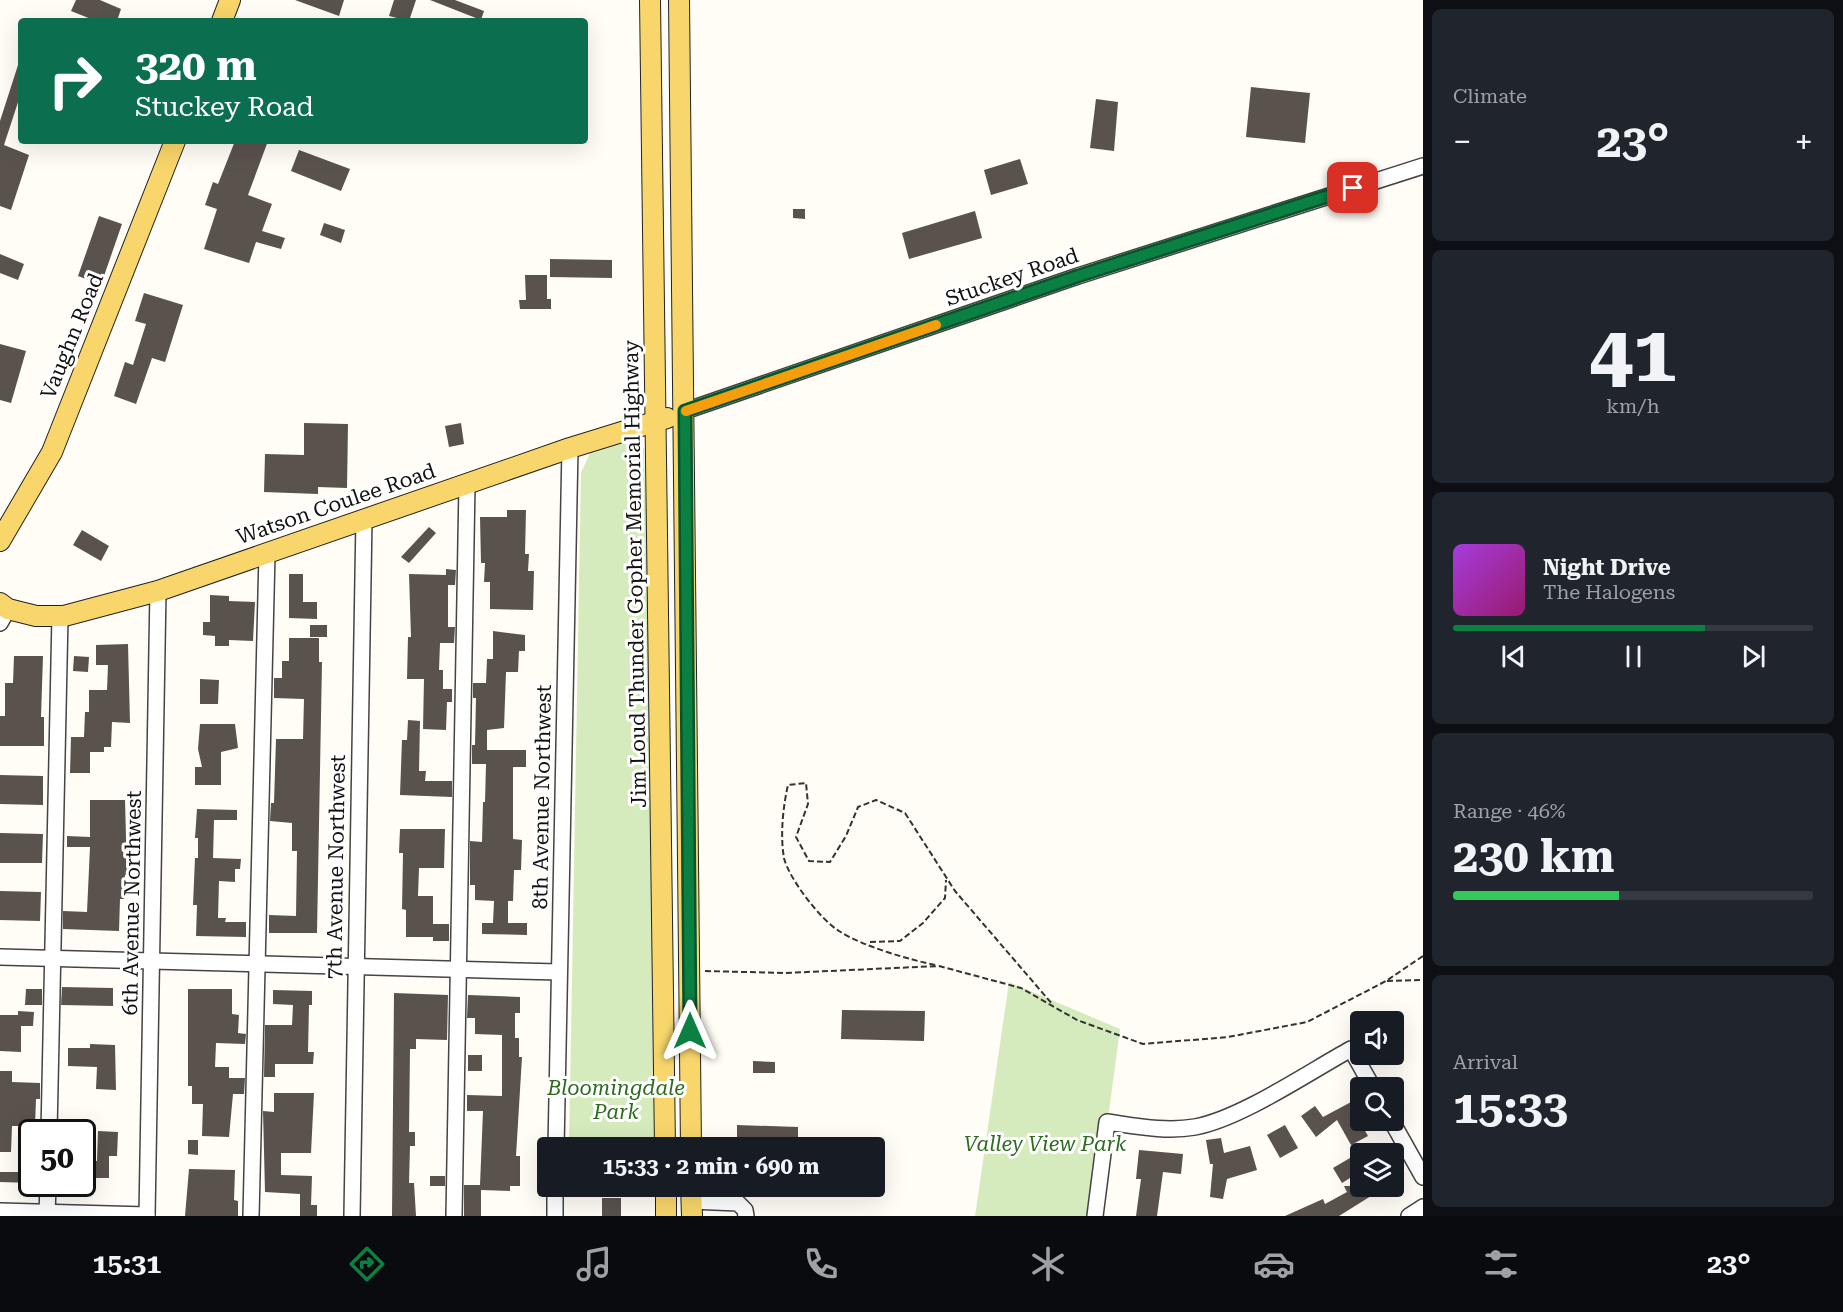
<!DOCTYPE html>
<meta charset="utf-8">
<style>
:root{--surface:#171b24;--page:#20242c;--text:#f1f3f6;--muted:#9ea1a6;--line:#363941;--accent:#0b8043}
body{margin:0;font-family:"Roboto Serif",serif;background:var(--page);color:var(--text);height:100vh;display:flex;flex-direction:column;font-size:22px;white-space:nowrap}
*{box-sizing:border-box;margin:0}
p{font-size:20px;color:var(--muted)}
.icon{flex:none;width:33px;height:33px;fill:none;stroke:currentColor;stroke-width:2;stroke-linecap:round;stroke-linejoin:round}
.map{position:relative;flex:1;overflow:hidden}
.drawer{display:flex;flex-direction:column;gap:9px;padding:9px;background:#0d0f14;width:420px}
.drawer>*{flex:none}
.top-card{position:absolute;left:18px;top:18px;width:570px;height:126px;border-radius:6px;box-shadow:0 6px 24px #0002;background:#0b6e4f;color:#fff;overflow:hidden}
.fabs{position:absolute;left:1350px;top:1011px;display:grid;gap:12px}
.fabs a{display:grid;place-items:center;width:54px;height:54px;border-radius:6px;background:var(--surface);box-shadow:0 6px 24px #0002;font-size:30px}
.speed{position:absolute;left:18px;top:1119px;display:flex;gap:12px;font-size:30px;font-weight:700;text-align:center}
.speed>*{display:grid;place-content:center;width:78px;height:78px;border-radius:50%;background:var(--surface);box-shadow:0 6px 24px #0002;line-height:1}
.speed .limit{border:3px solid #111;border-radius:9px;background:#fff;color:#111}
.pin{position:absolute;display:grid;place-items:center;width:51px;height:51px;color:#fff;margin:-26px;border-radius:12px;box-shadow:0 3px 9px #0006}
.me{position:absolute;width:66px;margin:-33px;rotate:0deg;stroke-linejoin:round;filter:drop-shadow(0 0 4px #0008)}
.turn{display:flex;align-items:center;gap:21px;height:126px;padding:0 18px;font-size:27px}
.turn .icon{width:78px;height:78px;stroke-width:2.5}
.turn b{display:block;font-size:42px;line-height:51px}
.big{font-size:45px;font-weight:700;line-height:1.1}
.drawer .tile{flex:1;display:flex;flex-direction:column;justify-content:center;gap:9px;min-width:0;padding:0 21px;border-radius:9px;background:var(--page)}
.drawer .dial{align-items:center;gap:0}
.dial b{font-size:78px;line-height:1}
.song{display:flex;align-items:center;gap:18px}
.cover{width:72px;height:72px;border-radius:9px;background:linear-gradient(135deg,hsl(280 70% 55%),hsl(320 70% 35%))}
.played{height:6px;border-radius:3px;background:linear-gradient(90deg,var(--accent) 70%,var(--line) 70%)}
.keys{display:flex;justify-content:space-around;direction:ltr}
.heat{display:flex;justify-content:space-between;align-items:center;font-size:33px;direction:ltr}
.charge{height:9px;border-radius:4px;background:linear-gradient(90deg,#34c759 46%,var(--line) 0)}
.trip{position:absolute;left:537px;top:1137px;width:348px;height:60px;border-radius:6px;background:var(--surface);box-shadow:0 6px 24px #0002;font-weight:700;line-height:60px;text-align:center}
.tabs{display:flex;height:96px;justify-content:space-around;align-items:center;background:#090b0e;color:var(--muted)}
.tabs .icon{width:42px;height:42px}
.tabs .on{color:var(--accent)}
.tabs b{font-size:27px;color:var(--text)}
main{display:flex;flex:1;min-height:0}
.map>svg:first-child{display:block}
.green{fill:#d5ebbd}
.building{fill:#5a524d}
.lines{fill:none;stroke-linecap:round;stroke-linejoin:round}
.minor-casing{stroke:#444;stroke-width:18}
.major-casing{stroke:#222;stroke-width:22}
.path{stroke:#333;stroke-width:2;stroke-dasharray:6 3;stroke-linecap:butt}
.minor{stroke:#fff;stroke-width:15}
.major{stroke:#f9d66b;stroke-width:20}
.route-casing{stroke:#07532c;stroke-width:15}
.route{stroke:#0b8043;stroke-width:10}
.slow{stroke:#f59e0b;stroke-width:10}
.labels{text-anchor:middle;stroke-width:6;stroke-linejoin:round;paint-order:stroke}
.street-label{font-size:21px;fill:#111;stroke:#fff}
.park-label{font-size:21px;font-style:italic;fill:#2f6b1f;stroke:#fff}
</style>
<main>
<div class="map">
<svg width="1423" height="1216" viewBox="0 0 1423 1216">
<rect width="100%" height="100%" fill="#fffdf5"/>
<!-- green -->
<g class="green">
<path d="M632 440 644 448 665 1147 569 1148 581 473 590 453Z"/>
<path d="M1009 982 1120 1029 1095 1216H975Z"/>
</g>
<!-- building -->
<g class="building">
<path d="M76 0H100L121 9 117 21H96L71 11Z"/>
<path d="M295 0H344L339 16Z"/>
<path d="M394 0H416L409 21 389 16Z"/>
<path d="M430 0H455L484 11 481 20Z"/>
<path d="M19 62 21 63V93L4 145 29 155 11 210 0 206V121Z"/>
<path d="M1251 87 1310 93 1305 143 1246 137Z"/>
<path d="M1096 99 1118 102 1114 151 1090 148Z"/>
<path d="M235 141H268L248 195 272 204 262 231 285 238 281 249 256 242 249 263 204 249 217 209 205 205 213 182 218 184Z"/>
<path d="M299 150 350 169 341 191 291 171Z"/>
<path d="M1020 159 1028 184 991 195 984 170Z"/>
<path d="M793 209H805V219L793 218Z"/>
<path d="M975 211 982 238 909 259 902 233Z"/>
<path d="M99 216 122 224 96 299 86 295 91 281 78 276Z"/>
<path d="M324 223 345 230 341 243 320 235Z"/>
<path d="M0 254 24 264 18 280 0 273Z"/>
<path d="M550 259 612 260V278L550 277Z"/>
<path d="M525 275H547V299H551V309H520L519 300H526Z"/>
<path d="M144 293 183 305 165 362 152 358 136 404 114 396 125 362 133 365 146 324 135 321Z"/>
<path d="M0 344 26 351 11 403 0 400Z"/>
<path d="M304 423 348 424 347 488 318 487V494L264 492 265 454 304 455Z"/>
<path d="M461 423 464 444 449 447 445 426Z"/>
<path d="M507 510H526L525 554H529L528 571H534L533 610 490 609V582H484L485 563H481L480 517H507Z"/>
<path d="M429 527 436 533 409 563 401 557Z"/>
<path d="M82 530 109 546 101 561 73 545Z"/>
<path d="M446 569 456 570 455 585H448V627H455L454 643H440L439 670H443V689H452V702H447L446 730 423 729 424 679H407L408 637H411L409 574 446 575Z"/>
<path d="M289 574H303V602H317V619L289 618Z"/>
<path d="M210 595 229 596V601L255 602 253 641 229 640V646H215V636L203 635V622H210Z"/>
<rect x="310" y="625" width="17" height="12"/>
<path d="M493 631 525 635V651H519L518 672H506L504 728 487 730V750H526V767H513V839L522 840 521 870H514L513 901H508V923H527V935L482 934V923H493L494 901 475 900V885H470V841L482 842 483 802H485L486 764H472V745H475L476 698H473V683H486L487 659H493Z"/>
<path d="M289 638H319V662H322L317 933H269V915L296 916 297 851H292V823L270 821 271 803H274L276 739H303L304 699 274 698V678H282V661H289Z"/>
<path d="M128 644 130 723 112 722 111 747H104V752H90V773H70L71 737H84L85 712H89V690H107L108 665H96V645Z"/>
<path d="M14 656H43L41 717H44V746H0V716H5V683H13Z"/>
<path d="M74 656 89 657 88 672 73 671Z"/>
<path d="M200 679 219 680 218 704H200Z"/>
<path d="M408 720 420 721 419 771H426L425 781H452V797L400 795 402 740H407Z"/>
<path d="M200 724H235L238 748 221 752V785H195V767H202L198 749Z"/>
<path d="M0 775 43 776V805L0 804Z"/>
<path d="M90 800H125L127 875H125L124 899H120L119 931 63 929V911L87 912 90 847H67V836L90 837Z"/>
<path d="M197 809 237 810V820H214L213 858 241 859 240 869H235V882L219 881 218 918H226L225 922H246V937L196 936 197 905H193L195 858H198V838H195Z"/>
<path d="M400 829H445L444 868H419L418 896H433V924H449V941H433V937H406V910L402 909 403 853H399Z"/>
<path d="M0 833 43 834 42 863H0Z"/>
<path d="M0 891 41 892 40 921 0 920Z"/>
<path d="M62 987 113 988V1006L61 1005Z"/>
<path d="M26 989H42V1005H25Z"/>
<path d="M188 989H232V1014L239 1015 238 1033 246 1034 245 1044 216 1043 215 1067H229V1078H245L244 1094H233L229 1137 202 1136 203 1104H192V1086H188Z"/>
<path d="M273 990 312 991V1005H309L308 1052H314L313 1064H275V1077H264L265 1025H292L293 1005 273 1004Z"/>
<path d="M394 993 448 995 447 1040 416 1039V1049H410L409 1132H415V1146H410L409 1183H414L416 1216H392Z"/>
<path d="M468 995 520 997V1013H515V1038H519V1057H522L516 1156H520V1186H510V1191L481 1190V1216H464V1185H480L483 1111H467V1095L502 1096V1035L475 1034V1018H467Z"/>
<path d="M842 1010 925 1011 924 1041 841 1039Z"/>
<path d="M18 1011 34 1012 33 1026H21V1052L0 1051V1015H18Z"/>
<path d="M90 1044 115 1045 116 1090 96 1089 97 1067 68 1066V1048H90Z"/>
<rect x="468" y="1055" width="14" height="16"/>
<path d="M753 1061 775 1062V1073H753Z"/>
<path d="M0 1071H12V1082L40 1083V1099H36L35 1126H12L11 1152H0Z"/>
<path d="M274 1093H314L311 1153H281V1175L312 1176 311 1205H317V1216H300V1194L265 1192 263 1111 274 1112Z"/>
<path d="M1353 1101 1360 1113 1356 1115 1368 1136 1351 1145 1337 1120 1316 1137 1301 1116 1315 1106 1323 1117Z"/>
<path d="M737 1125 798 1127V1148H737Z"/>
<path d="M1285 1125 1298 1148 1280 1158 1267 1135Z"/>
<path d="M98 1131 118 1132 117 1156H109V1178H82V1165H86V1161H97Z"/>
<path d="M1221 1138 1224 1153 1250 1146 1257 1170 1227 1179 1223 1199 1210 1197 1213 1164H1210L1206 1140Z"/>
<path d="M188 1140H198V1155L188 1154Z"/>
<path d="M1139 1150 1183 1154 1181 1174 1163 1172 1157 1216H1136L1141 1179H1136Z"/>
<path d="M20 1157H31V1183L0 1182V1172H19Z"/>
<path d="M1350 1158 1358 1173 1342 1183 1333 1168Z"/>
<path d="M189 1169 235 1170 234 1200 238 1201V1216H185Z"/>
<rect x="430" y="1176" width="15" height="10"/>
<path d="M1344 1186H1387L1339 1216H1285L1323 1199 1325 1204 1347 1192Z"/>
<rect x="602" y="1198" width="19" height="18"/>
</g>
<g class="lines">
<defs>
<g id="minor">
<path d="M685 411 1078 276 1423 166"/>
<path d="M0 623 8 609"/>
<path d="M0 957 559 972"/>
<path d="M1391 1120 1423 1177"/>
<path d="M49 1132 60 616"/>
<path d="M556 1148 570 448"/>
<path d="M691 1201 738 1203 745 1210 746 1216"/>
<path d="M0 1211 147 1215"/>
<path d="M47 1216 48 1184"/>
<path d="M147 1216 158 591"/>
<path d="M251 1216 267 553"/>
<path d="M352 1216 364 519"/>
<path d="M454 1216 467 484"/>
<path d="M555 1216V1186"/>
<path d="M1095 1216 1107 1122C1136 1126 1166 1132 1195 1127 1240 1119 1309 1072 1351 1049L1373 1088"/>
<path d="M1409 1216 1423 1207"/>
</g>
<g id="major">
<path d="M650 0 665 1148"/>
<path d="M679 0 691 1148"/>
<path d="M222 21 230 0"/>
<path d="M0 541 52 452 175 141"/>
<path d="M0 603 8 609 36 616H64L158 591 570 448 667 418"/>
<path d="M666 1186V1216"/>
<path d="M691 1186 692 1216"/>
</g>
</defs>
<!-- minor casing -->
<use href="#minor" class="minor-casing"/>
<!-- major casing -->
<use href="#major" class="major-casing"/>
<!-- path -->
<g class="path">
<path d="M870 942 900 941 923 923 945 898 946 880"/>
<path d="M935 965C907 959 862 946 839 931 821 920 789 879 784 858 780 835 783 807 788 785L806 783 808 804 796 837 809 861 830 862 846 836 858 807 876 800 905 813 955 891 1053 1005"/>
<path d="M705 971 785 973 939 966 1021 988 1077 1020 1143 1044 1228 1037 1307 1022 1386 981 1423 956"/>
<path d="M1387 981 1423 980"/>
</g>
<!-- minor -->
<use href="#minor" class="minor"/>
<!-- major -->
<use href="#major" class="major"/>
</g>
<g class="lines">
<defs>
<path id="route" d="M690 1031 685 411 1078 276 1353 188"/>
</defs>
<!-- route casing -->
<use href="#route" class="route-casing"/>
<!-- route -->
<use href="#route" class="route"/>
<!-- slow -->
<path class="slow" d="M686 411 936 325"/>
</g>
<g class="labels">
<!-- street labels -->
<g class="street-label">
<text transform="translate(1012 277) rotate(-19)" y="7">Stuckey Road</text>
<text transform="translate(72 336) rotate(-68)" y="7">Vaughn Road</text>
<text transform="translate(336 504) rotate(-19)" y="7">Watson Coulee Road</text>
<text transform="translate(635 574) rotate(-91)" y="7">Jim Loud Thunder Gopher Memorial Highway</text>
<text transform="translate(542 797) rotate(-89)" y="7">8th Avenue Northwest</text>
<text transform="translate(336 867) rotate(-89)" y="7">7th Avenue Northwest</text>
<text transform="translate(132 903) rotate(-89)" y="7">6th Avenue Northwest</text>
</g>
<!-- park labels -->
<g class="park-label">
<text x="616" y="1095">Bloomingdale<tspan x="616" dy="24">Park</tspan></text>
<text x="1045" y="1151">Valley View Park</text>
</g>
</g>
</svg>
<div class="fabs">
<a><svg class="icon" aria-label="sound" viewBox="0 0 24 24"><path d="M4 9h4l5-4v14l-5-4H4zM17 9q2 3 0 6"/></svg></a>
<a><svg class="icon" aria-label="search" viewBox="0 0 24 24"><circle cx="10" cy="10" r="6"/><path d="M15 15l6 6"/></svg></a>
<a><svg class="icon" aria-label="layers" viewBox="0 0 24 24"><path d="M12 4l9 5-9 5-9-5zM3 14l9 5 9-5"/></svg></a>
</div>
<div class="speed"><div class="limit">50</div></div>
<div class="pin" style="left:1353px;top:188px;background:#d93025"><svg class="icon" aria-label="arrive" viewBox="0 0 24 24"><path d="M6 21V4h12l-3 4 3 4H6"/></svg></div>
<svg class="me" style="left:690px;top:1031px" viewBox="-20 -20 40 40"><path d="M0-17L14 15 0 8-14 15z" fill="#0b8043" stroke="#fff" stroke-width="4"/></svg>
<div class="trip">15:33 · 2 min · 690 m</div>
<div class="top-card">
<div class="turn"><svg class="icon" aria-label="right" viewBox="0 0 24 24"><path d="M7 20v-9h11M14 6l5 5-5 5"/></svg><div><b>320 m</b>Stuckey Road</div></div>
</div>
</div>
<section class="drawer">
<div class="tile"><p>Climate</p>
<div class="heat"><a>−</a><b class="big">23°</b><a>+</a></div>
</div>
<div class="tile dial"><b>41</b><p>km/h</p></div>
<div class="tile">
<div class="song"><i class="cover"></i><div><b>Night Drive</b><p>The Halogens</p></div></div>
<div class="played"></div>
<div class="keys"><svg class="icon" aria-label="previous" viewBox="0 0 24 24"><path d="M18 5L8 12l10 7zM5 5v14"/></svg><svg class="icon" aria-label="pause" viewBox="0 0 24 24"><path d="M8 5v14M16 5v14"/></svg><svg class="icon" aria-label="next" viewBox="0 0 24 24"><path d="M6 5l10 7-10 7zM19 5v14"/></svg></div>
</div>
<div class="tile"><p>Range · 46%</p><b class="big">230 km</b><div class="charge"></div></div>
<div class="tile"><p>Arrival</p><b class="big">15:33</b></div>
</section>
</main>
<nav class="tabs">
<b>15:31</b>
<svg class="icon on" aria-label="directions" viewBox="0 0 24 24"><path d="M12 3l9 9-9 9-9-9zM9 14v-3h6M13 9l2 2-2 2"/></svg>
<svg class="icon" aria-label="music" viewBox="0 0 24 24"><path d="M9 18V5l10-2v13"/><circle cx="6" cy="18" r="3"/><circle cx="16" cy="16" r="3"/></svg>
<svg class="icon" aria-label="phone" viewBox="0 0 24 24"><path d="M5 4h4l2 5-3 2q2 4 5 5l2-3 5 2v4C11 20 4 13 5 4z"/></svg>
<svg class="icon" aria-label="climate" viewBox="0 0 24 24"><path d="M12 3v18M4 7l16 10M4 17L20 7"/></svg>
<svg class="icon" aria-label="car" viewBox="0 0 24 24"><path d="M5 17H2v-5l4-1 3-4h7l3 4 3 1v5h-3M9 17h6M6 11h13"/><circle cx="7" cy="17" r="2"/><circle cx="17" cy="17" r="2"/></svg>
<svg class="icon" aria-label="filters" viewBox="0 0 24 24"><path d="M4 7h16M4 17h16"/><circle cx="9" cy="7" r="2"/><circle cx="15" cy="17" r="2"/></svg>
<b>23°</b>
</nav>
